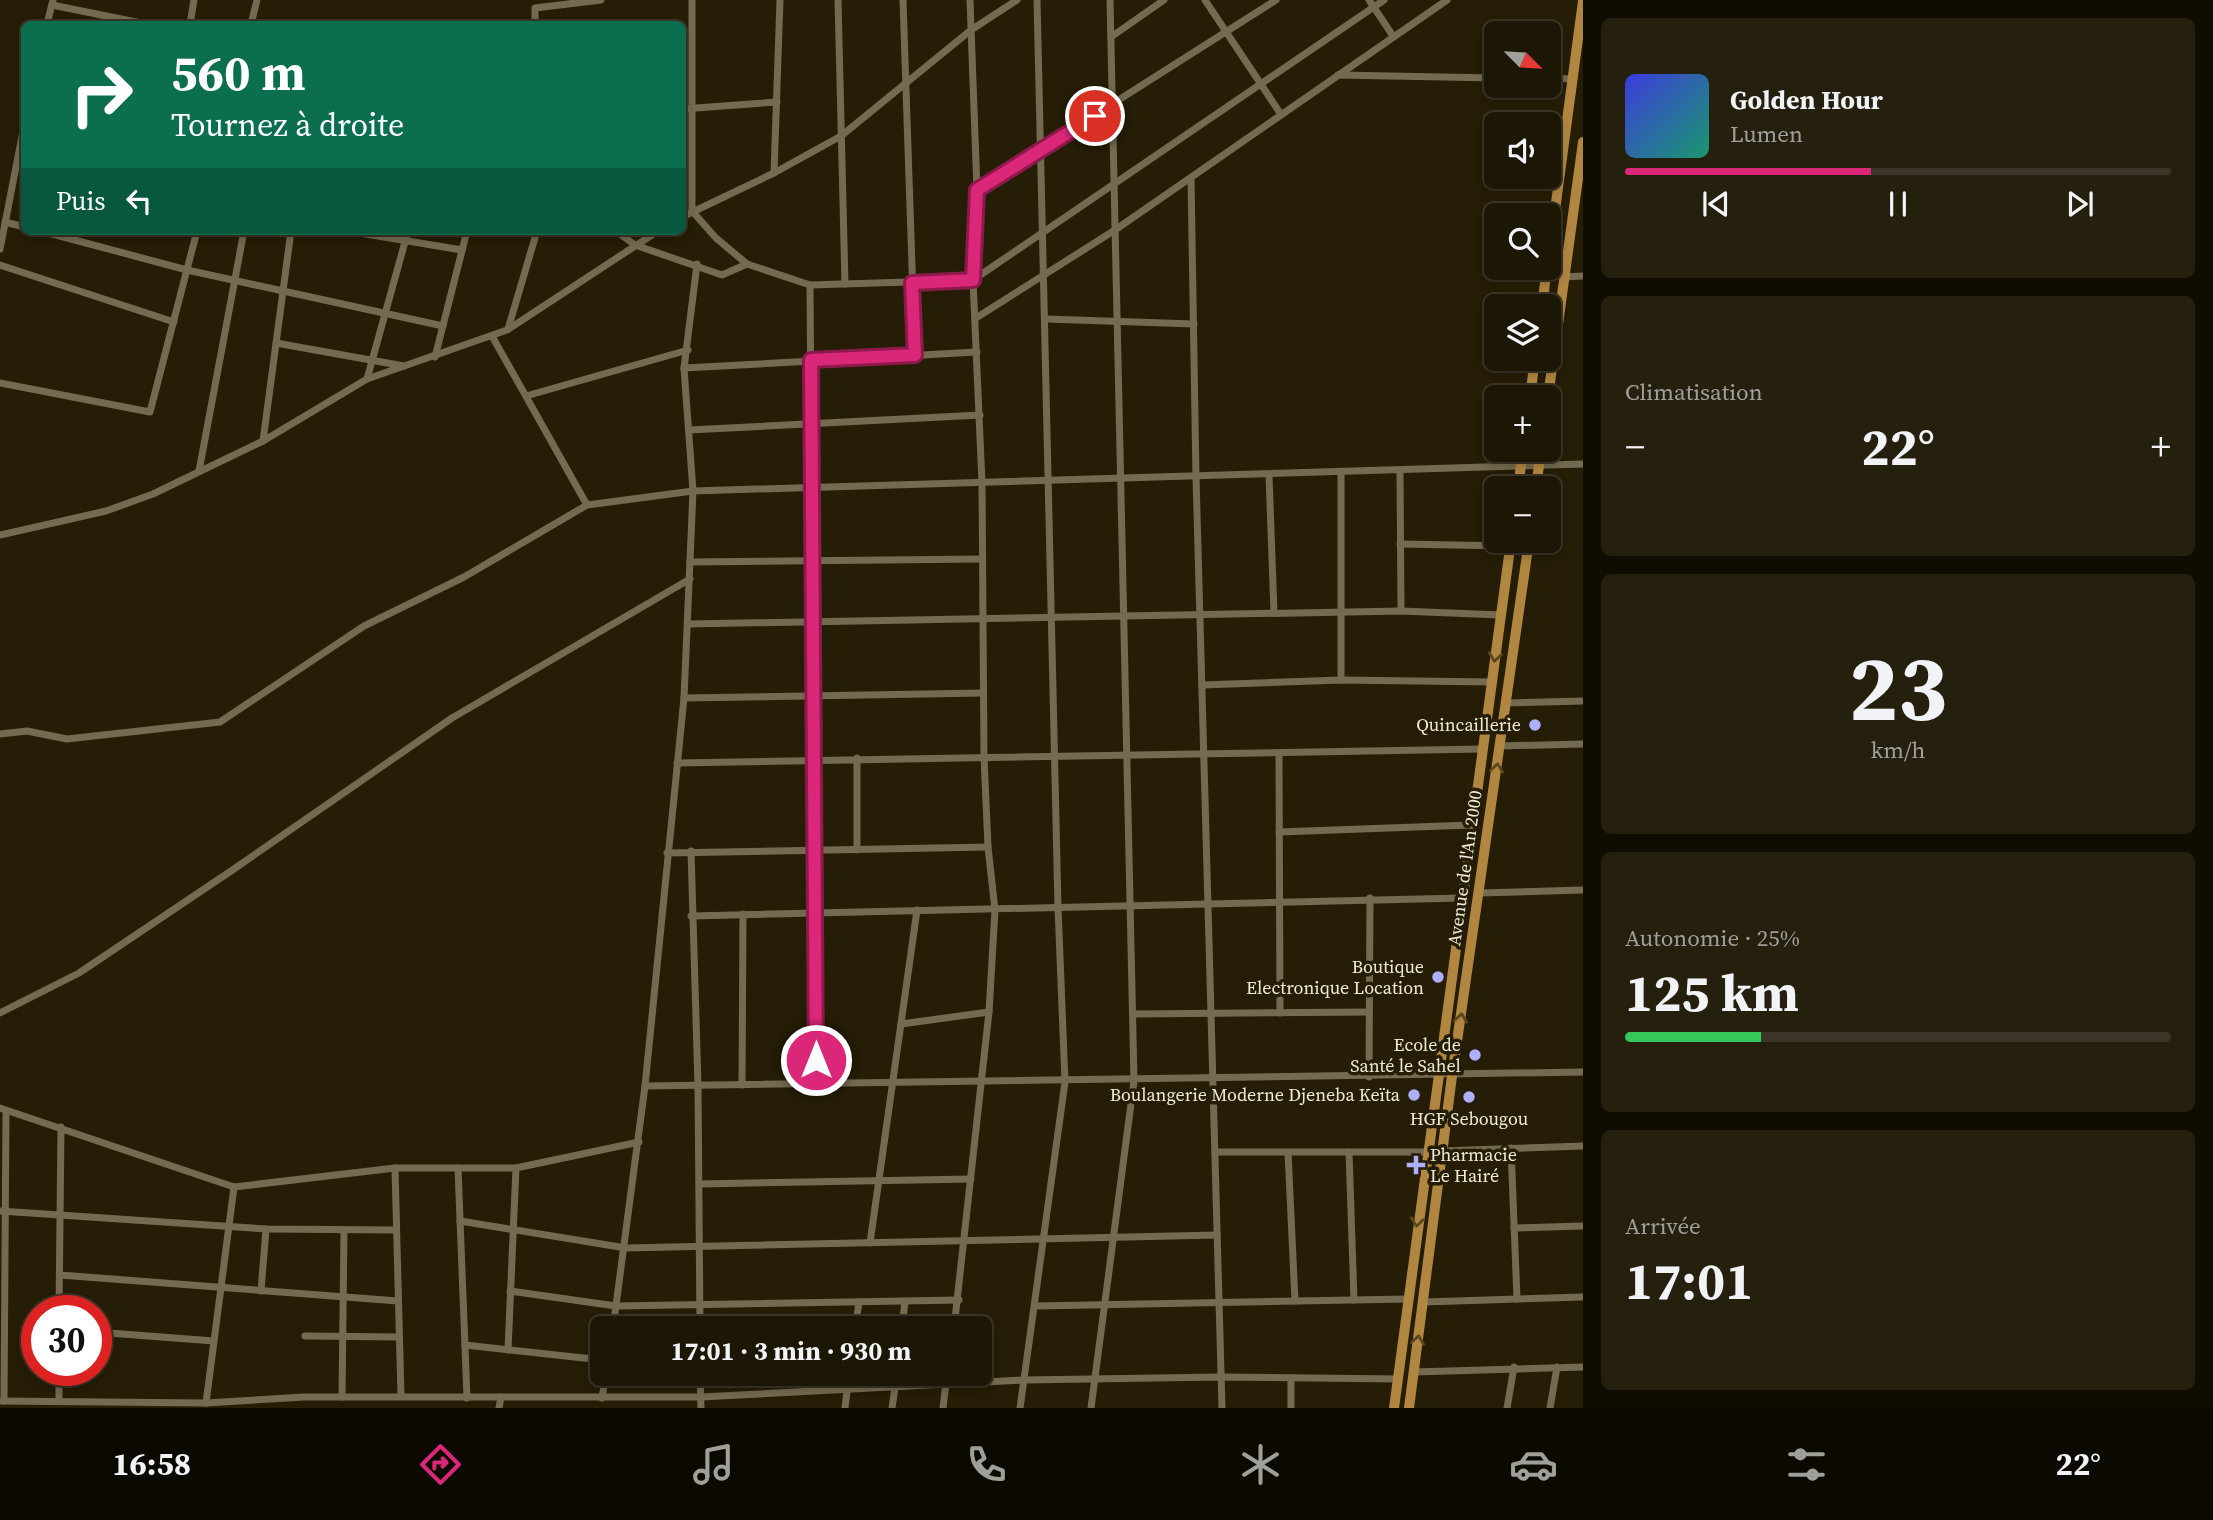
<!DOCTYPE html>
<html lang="fr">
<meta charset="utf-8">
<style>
:root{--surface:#1c1604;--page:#251f0e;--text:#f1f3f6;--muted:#a09f9a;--line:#3a3526;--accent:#db2777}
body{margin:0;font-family:"Source Serif 4",serif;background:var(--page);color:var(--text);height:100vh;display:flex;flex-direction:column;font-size:26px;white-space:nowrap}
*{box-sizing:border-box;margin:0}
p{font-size:23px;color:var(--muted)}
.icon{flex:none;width:38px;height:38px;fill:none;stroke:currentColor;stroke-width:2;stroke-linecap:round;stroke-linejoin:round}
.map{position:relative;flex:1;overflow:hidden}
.drawer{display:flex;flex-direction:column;gap:18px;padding:18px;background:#0f0c02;width:630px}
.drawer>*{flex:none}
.top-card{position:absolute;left:21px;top:21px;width:665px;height:214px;border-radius:10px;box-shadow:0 4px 10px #0003,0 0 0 2px var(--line);background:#0b6e4f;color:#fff;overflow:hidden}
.needle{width:46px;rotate:114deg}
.buttons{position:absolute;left:1484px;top:21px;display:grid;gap:14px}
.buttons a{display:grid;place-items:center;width:77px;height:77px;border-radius:10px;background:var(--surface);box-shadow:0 4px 10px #0003,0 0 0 2px var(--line);font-size:35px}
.speed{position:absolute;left:21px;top:1295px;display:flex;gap:14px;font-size:35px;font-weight:700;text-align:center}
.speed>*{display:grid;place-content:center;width:91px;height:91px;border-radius:50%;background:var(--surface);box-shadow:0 4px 10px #0003,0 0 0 2px var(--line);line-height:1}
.speed .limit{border:10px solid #d22;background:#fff;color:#111}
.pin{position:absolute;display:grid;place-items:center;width:60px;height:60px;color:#fff;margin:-30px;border:4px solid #fff;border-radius:50%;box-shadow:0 2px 7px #0007}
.me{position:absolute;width:77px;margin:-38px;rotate:0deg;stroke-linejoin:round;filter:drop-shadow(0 0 5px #0008)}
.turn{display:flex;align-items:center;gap:24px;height:147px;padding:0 35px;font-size:32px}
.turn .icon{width:91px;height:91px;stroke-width:2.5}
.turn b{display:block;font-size:49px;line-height:60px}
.then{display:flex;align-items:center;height:66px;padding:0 35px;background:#0003;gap:14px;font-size:26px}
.big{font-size:52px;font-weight:700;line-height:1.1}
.drawer .tile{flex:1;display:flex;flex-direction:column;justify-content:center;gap:10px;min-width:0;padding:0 24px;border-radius:10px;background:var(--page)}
.drawer .dial{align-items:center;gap:0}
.dial b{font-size:91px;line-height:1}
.song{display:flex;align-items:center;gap:21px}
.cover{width:84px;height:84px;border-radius:10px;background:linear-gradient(135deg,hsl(240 70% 55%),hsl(160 70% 35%))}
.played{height:7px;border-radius:4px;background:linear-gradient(90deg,var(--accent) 45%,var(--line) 45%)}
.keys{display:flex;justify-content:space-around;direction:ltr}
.heat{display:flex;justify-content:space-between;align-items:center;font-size:38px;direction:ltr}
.charge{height:10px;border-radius:5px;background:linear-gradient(90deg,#34c759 25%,var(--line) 0)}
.trip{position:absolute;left:590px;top:1316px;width:402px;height:70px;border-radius:10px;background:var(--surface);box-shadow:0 4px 10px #0003,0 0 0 2px var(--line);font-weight:700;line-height:70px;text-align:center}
.dock{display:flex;height:112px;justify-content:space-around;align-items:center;background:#0b0902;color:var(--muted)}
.dock .icon{width:49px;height:49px}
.dock .current{color:var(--accent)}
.dock b{font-size:32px;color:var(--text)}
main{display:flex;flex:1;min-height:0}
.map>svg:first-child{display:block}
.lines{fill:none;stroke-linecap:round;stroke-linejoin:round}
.street{stroke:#746a50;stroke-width:7}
.primary{stroke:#b18640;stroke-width:10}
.oneway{stroke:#5d471d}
.route-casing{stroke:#8e194d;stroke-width:18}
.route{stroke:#db2777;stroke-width:12}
.poi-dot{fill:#aeaefa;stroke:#251d05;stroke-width:2.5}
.labels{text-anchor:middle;stroke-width:7;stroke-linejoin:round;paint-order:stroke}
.poi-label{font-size:18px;fill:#efeadb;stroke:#251d05;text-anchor:end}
.street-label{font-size:18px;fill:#efeadb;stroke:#251d05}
</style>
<main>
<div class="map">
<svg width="1583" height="1408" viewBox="0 0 1583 1408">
<rect width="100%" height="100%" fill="#251d05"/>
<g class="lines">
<!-- street -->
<g class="street">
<path d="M692 0V211L716 238 747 264"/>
<path d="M838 0 845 284"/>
<path d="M903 0 915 355"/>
<path d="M1205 0 1280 113"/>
<path d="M1369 0 1393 36"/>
<path d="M52 5 146 24"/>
<path d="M47 24 53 0"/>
<path d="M190 24 194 0"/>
<path d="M251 24 257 0"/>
<path d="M535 24V8L601 0"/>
<path d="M1111 37 1164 0"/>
<path d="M1338 75 1496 78"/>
<path d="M1549 78 1572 79"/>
<path d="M682 109 777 102"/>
<path d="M774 173 780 0"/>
<path d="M1191 178 1196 477 1222 1408"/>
<path d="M977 190 1276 0"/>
<path d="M682 217 774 173 841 136 971 30 1017 0"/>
<path d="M5 222 24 227"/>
<path d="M41 231 187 270 443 326"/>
<path d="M348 231 462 250"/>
<path d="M616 231 635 245 722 275 747 264 810 285 973 280 1384 0"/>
<path d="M0 249 24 126"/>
<path d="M0 265 174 322"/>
<path d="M1564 277 1583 276"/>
<path d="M810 285 816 1085"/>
<path d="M976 318 1115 230 1447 0"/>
<path d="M1046 319 1194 324"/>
<path d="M508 329 537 231"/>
<path d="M492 336 587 505"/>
<path d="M276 343 404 366"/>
<path d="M435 357 467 231"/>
<path d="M684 368 977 352"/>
<path d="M367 379 408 231"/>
<path d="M0 383 150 412 197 231"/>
<path d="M526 396 688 350"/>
<path d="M689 430 980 415"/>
<path d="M263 441 291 231"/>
<path d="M199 471 244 231"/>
<path d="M1400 471 1401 611"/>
<path d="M1269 475 1274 613"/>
<path d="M0 535 106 511 153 494 263 441 367 379 507 330 658 231"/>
<path d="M1400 544 1510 546"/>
<path d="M690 562 982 559"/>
<path d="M688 624 1401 611 1501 615"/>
<path d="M1341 680V473"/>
<path d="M1202 685 1341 680 1492 682"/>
<path d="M684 698 983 693"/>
<path d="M1507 703 1583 701"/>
<path d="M0 734 27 731 67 739 220 722 364 626 464 577 587 505 693 491 1583 464"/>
<path d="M1500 746 1583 744"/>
<path d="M1279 753 1280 1013"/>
<path d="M857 758V850"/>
<path d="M677 763 1482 749"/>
<path d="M1279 832 1471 825"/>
<path d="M691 851 698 1085 700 1328"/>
<path d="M667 853 988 847"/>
<path d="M1479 893 1583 890"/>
<path d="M691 916 1462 898"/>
<path d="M0 1013 79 973 231 871 452 718 690 579"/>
<path d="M1133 1014 1369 1012"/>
<path d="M901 1024 989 1012"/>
<path d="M1369 1077 1370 898"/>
<path d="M742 1085 743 914"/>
<path d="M645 1086 1583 1072"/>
<path d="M0 1108 234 1187 395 1168H516L639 1142"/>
<path d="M1511 1148 1517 1299"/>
<path d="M1442 1151 1583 1146"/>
<path d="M1215 1152H1426"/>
<path d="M1288 1152 1295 1301"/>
<path d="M1349 1152 1354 1300"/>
<path d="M395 1168 401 1396"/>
<path d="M458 1168 467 1398"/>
<path d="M699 1184 971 1179"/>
<path d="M0 1211 266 1229 396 1230"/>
<path d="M460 1221 626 1248 1217 1235"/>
<path d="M1514 1228 1583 1226"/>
<path d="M870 1243 917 910"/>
<path d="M60 1275 398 1301"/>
<path d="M261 1291 266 1229"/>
<path d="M510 1291 616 1306 959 1300"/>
<path d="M1424 1302 1583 1297"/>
<path d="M1036 1306 1407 1299"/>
<path d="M59 1311 61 1127"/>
<path d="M613 1328 645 1086 684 698 693 491 684 368 697 264"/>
<path d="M855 1328 859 1302"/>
<path d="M902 1328 905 1301"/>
<path d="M954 1328 989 1012 995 910 988 847 984 757 982 483 973 280 977 190 970 0"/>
<path d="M96 1332 214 1341"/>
<path d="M305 1336 399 1337"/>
<path d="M465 1345 602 1360"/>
<path d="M508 1350 516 1168"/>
<path d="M1414 1372 1583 1367"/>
<path d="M700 1374 701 1408"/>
<path d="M342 1397 344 1231"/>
<path d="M602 1398 606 1374"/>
<path d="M0 1401 206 1403 304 1397H701L1024 1380 1221 1377 1397 1379"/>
<path d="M4 1401 6 1111"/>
<path d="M59 1401V1370"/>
<path d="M206 1403 234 1187"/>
<path d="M499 1408 501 1397"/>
<path d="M845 1408 849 1374"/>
<path d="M892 1408 897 1374"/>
<path d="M943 1408 947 1374"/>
<path d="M1020 1408 1065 1082 1058 907 1037 0"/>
<path d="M1091 1408 1134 1081 1110 0"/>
<path d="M1291 1408V1378"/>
<path d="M1507 1408 1514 1367"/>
<path d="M1550 1408 1557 1367"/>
</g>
<!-- primary -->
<g class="primary">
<path d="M1549 255 1583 1"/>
<path d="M1542 306 1547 268"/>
<path d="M1530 397 1535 359"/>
<path d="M1548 397 1583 142"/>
<path d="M1518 488 1523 450"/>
<path d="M1536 488 1541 450"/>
<path d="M1394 1408 1511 541"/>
<path d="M1409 1408 1452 1076 1529 541"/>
</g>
</g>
<!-- one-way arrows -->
<defs><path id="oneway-chevron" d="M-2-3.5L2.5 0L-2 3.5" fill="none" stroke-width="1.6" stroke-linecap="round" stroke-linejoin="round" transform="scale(1.75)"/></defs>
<g class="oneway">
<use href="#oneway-chevron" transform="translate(1495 657) rotate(98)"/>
<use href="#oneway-chevron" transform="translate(1497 768) rotate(-82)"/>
<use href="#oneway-chevron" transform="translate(1461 1018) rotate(-82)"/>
<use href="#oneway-chevron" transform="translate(1417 1222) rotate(98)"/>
<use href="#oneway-chevron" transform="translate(1418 1340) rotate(-82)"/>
</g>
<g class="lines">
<defs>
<path id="route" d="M816 1060 811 360 915 355 912 283 973 280 977 190 1095 116"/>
</defs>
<!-- route casing -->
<use href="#route" class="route-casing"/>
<!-- route -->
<use href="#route" class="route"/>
</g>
<!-- markers -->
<g class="poi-dot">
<circle cx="1535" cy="725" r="7"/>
<circle cx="1438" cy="977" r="7"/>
<circle cx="1475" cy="1055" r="7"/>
<circle cx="1414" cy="1095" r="7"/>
<circle cx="1469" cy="1097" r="7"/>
<path d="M1412.5 1154.5h7v7h7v7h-7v7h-7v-7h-7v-7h7z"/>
</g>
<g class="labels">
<!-- poi labels -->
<g class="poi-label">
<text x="1521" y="731">Quincaillerie</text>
<text x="1424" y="973">Boutique<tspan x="1424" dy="21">Electronique Location</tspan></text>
<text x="1461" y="1051">Ecole de<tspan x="1461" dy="21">Santé le Sahel</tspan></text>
<text x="1400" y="1101">Boulangerie Moderne Djeneba Keïta</text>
<text x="1469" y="1125" text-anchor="middle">HGF Sebougou</text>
<text x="1430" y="1161" text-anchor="start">Pharmacie<tspan x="1430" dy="21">Le Hairé</tspan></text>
</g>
<!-- street labels -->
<g class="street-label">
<text transform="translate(1465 868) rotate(-82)" y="6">Avenue de l'An 2000</text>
</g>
</g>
</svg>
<div class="buttons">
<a><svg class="needle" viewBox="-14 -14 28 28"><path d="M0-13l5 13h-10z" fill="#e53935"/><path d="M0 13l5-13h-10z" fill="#a09f9a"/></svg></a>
<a><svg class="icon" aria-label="sound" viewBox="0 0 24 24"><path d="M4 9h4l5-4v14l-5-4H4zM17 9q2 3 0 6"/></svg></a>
<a><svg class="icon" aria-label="search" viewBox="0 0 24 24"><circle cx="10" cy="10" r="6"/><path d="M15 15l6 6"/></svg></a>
<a><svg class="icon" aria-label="layers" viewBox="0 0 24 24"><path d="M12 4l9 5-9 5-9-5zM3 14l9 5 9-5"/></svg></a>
<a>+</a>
<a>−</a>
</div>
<div class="speed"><div class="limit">30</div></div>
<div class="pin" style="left:1095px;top:116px;background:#d93025"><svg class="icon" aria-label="arrive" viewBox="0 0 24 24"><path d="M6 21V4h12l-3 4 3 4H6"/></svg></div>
<svg class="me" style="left:816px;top:1060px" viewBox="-20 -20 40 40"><circle r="17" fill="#db2777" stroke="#fff" stroke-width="3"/><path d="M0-11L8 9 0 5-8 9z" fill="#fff"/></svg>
<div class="trip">17:01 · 3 min · 930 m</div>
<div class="top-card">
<div class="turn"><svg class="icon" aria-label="right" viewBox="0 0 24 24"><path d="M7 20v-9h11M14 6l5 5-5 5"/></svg><div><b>560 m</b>Tournez à droite</div></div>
<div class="then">Puis<svg class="icon" aria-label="left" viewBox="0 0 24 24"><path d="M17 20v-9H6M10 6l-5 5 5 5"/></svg></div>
</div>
</div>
<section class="drawer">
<div class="tile">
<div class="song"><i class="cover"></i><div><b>Golden Hour</b><p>Lumen</p></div></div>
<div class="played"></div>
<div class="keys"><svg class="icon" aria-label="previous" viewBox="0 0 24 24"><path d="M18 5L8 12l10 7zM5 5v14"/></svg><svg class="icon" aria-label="pause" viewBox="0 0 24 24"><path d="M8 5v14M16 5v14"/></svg><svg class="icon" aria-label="next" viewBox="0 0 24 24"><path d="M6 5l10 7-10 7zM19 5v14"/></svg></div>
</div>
<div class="tile"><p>Climatisation</p>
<div class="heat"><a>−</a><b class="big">22°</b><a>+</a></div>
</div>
<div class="tile dial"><b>23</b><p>km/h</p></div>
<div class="tile"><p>Autonomie · 25%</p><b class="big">125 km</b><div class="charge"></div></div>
<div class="tile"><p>Arrivée</p><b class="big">17:01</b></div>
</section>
</main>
<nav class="dock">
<b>16:58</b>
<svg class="icon current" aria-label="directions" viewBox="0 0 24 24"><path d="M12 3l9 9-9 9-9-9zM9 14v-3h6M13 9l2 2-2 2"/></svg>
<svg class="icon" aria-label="music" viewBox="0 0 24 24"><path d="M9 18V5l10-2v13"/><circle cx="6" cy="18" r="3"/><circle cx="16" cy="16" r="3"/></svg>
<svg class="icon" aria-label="phone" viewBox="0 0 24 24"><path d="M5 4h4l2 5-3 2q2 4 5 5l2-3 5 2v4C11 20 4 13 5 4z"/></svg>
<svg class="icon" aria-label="climate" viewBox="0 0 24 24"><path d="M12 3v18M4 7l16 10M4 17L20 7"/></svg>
<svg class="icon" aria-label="car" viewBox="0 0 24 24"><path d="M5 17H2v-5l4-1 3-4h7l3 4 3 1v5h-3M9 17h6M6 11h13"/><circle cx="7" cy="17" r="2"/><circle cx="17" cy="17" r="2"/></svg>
<svg class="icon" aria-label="filters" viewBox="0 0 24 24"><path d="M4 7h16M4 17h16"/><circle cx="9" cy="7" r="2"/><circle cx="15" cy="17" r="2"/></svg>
<b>22°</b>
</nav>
